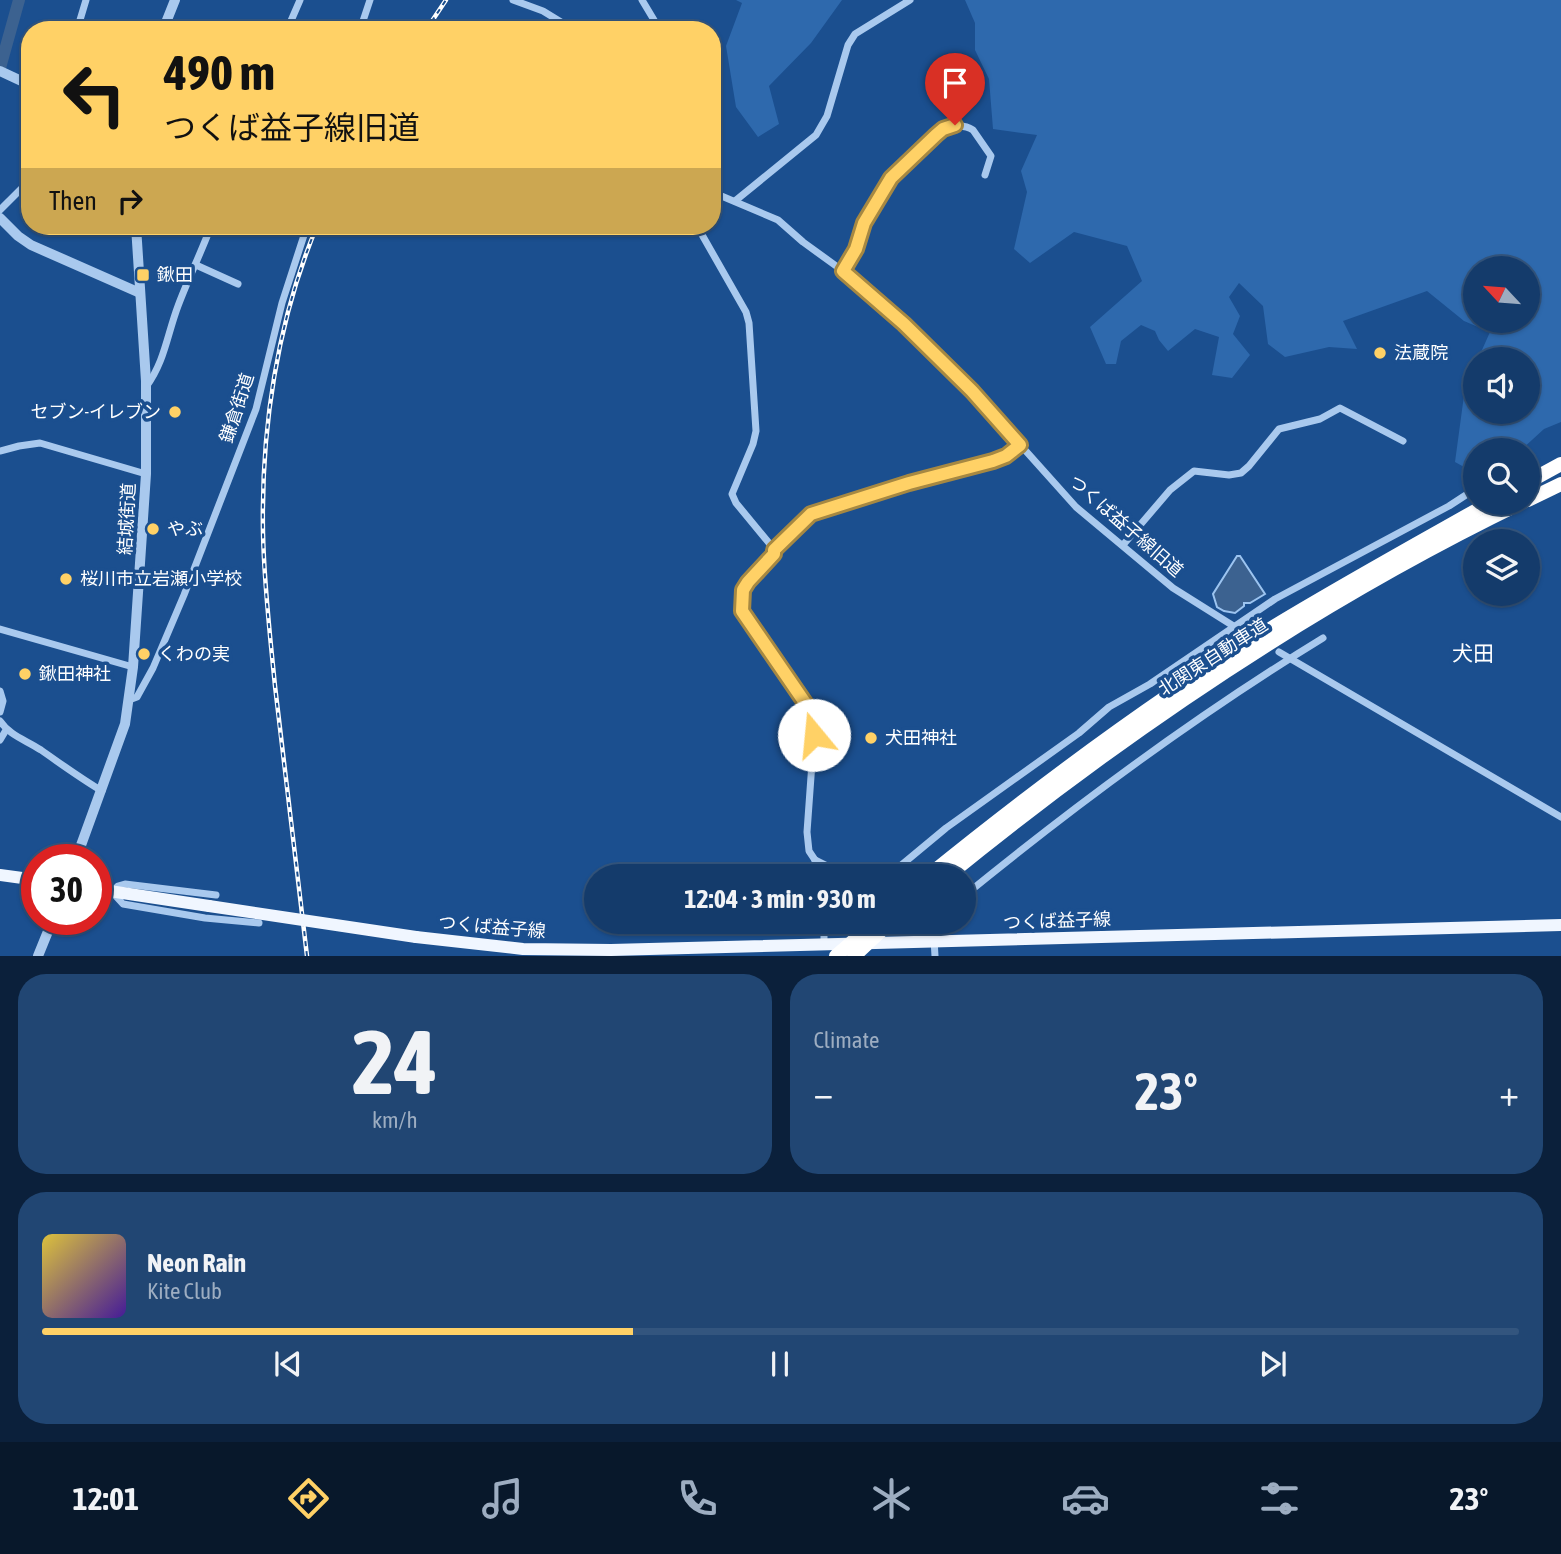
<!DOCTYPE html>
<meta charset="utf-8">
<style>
:root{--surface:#143b6b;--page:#214673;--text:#f1f3f6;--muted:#9dadc1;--line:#33557e;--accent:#ffd166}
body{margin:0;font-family:"Asap Condensed","Noto Sans JP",sans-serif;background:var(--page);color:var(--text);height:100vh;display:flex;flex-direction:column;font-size:26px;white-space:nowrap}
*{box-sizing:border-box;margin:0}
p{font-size:23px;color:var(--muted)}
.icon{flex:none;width:38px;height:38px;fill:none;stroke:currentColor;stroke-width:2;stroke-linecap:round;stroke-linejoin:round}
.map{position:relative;height:956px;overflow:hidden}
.sheet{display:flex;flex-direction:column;gap:18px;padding:18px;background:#0b203b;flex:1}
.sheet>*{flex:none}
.top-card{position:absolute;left:21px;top:21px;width:700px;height:214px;border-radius:28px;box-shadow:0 2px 5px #0004,0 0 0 2px var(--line);background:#ffd166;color:#111;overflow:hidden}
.needle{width:46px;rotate:296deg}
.controls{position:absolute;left:1463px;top:256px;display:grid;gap:14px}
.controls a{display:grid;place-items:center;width:77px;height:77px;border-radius:50%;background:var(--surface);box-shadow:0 2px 5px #0004,0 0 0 2px var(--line);font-size:35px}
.speed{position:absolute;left:21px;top:844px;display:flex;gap:14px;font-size:35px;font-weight:700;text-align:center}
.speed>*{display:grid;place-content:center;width:91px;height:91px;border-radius:50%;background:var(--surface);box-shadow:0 2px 5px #0004,0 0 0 2px var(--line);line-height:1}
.speed .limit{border:10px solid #d22;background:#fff;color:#111}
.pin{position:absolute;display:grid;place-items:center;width:60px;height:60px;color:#fff;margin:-72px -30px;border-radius:50% 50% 50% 0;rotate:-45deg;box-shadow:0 0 7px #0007}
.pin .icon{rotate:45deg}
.me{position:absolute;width:77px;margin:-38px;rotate:343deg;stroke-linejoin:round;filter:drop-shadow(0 0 5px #0008)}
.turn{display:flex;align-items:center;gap:24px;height:147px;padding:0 28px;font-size:32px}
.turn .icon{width:91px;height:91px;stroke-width:2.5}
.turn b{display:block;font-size:49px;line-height:60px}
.then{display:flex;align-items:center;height:66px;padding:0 28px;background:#0003;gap:14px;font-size:26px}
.big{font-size:52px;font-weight:700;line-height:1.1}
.sheet .tile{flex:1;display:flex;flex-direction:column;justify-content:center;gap:10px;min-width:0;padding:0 24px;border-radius:28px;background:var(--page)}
.sheet .dial{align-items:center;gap:0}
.dial b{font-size:91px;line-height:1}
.song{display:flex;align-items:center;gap:21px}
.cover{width:84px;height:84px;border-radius:10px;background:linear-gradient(135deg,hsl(50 70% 55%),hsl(260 70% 35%))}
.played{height:7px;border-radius:4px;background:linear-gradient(90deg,var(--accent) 40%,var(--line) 40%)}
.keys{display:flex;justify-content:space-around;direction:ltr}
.heat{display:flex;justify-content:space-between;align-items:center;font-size:38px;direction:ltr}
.sheet .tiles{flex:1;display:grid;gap:18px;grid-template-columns:1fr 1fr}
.tile:last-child{grid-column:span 2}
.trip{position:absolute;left:584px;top:864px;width:392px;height:70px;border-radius:35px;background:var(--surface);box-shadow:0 2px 5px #0004,0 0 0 2px var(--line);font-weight:700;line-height:70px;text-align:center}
.dock{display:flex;height:112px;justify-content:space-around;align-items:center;background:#08182b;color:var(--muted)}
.dock .icon{width:49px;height:49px}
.dock .on{color:var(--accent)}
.dock b{font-size:32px;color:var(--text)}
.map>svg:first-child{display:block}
.green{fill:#2e69ad;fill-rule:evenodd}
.water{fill:#3c6290;stroke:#9cc4f0;stroke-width:2}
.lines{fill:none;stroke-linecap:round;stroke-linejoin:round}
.river{stroke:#3c6290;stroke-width:12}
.minor{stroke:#a9c9ee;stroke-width:7}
.tertiary{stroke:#a9c9ee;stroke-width:10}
.primary{stroke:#f0f6ff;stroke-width:12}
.motorway{stroke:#fff;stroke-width:14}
.rail-casing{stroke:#fff;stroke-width:4.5}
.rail{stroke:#1b4f8f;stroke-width:2;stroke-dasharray:5;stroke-linecap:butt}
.primary-bridge{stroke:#f0f6ff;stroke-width:12}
.motorway-bridge{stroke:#fff;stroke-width:14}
.route-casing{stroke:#a68842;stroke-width:18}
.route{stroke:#ffd166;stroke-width:12}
.poi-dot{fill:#ffd166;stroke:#1b4f8f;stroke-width:2.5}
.labels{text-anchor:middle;stroke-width:7;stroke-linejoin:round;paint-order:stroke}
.poi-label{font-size:18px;fill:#fff;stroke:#1b4f8f;text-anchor:start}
.street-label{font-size:18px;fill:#fff;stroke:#1b4f8f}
.quarter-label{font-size:21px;fill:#fff;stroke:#1b4f8f}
</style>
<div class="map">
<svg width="1561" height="956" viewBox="0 0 1561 956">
<rect width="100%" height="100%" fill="#1b4f8f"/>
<!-- green -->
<g class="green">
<path d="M736 0H842L811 43 769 86 779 124 758 137 736 107 726 46 742 3Z"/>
<path d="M965 0H1561V422L1544 429 1521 450H1475V473L1455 462 1465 388 1475 365V411H1528V359H1478L1490 332 1464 321 1427 291 1343 321 1357 349 1329 347 1285 357 1268 344 1263 306 1239 283 1229 297 1240 316 1233 334 1250 355 1232 378 1212 375 1219 337 1195 329 1168 351 1159 340 1155 331 1141 325 1121 341 1116 364H1106L1090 327 1142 281 1127 246 1074 232 1030 263 1014 249 1027 192 1021 171 1037 135 993 129 989 79 975 50V23ZM1475 268H1528V320H1475Z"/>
</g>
<!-- water -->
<path class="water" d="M1237 556H1240L1265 594 1250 603H1244V606L1235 613 1224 611 1217 607 1213 594Z"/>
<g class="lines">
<!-- river -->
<path class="river" d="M0 68 19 0"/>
<!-- minor -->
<g class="minor">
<path d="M513 0 543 11 574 30"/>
<path d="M642 0 660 30"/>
<path d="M77 30 86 0"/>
<path d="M287 30 300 0"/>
<path d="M360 30 370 0"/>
<path d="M712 192 778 220 803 242 843 271 904 324 972 391 1076 507 1173 588 1243 632"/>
<path d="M735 201 816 135 827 116 848 45 855 34 910 0"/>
<path d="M0 210 30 180"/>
<path d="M697 226 746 312 749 323 756 431 753 444 732 494 736 503 774 549"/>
<path d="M196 265 238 284"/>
<path d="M843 271C855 256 856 238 865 222 880 195 936 107 973 130L991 156 985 175"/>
<path d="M146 387C165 361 167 335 178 306 188 279 201 253 211 226"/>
<path d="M0 451 19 446 40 443 146 474"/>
<path d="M1123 545 1170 490 1194 471 1229 475 1241 473 1249 466 1279 429 1320 419 1340 408 1403 441"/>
<path d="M0 629 133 667"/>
<path d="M1279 652 1561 817"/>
<path d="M0 691 3 701 0 712"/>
<path d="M129 700 137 697 153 668 184 595 256 409 282 303 307 226"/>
<path d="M0 721C10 736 26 740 41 750 61 764 80 778 102 791"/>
<path d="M0 740 6 730"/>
<path d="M815 860 817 877"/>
<path d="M849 877 815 860 809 851 807 832 814 735 810 710 746 618C731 591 757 572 774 554V549L811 514 909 483 993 462 1006 456 1020 445"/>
<path d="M887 877 946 828 1079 733 1109 707 1150 684 1275 599 1449 506 1472 491"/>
<path d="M216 895 125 884 118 886 112 892 123 904 205 918 259 923"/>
<path d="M964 896C1078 803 1197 715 1323 638"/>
<path d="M933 922 935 956"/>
<path d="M824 945V922"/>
</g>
<!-- tertiary -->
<g class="tertiary">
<path d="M163 30 175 0"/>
<path d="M0 71 30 85"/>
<path d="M0 218 18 236 31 245 140 293"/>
<path d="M76 859 125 724 133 667 146 474V381L136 226"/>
<path d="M38 956 53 919"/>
</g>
<!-- primary -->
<g class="primary">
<path d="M0 875 37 880"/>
<path d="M96 889 209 906"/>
<path d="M416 937 523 949 611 950 1561 925"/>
</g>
<!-- motorway -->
<g class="motorway">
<path d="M1528 482 1561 464"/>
<path d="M1528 500 1561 484"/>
<path d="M927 877C1038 787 1153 701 1275 626 1346 583 1419 543 1491 502"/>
<path d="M946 877C1124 732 1316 602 1523 502"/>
</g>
<defs>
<g id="rail">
<path d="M426 30 446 0"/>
<path d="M307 956C297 866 285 776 275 686 270 635 264 584 263 533 261 430 277 321 317 226"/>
</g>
</defs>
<!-- rail casing -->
<use href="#rail" class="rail-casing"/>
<!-- rail -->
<use href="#rail" class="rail"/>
<!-- primary-bridge -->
<path class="primary-bridge" d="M209 906 416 937"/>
<!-- motorway-bridge -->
<g class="motorway-bridge">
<path d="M836 956 866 930"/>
<path d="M854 956 883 929"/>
</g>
</g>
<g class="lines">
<defs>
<path id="route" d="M814 735 810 710 742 611 743 590 748 582 774 554V550L811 514 909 483 993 461 1006 456 1020 445 972 391 904 324 843 271 856 249 864 223 891 178 936 135 943 129 955 125"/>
</defs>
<!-- route casing -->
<use href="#route" class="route-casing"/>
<!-- route -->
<use href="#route" class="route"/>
</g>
<!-- markers -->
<g class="poi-dot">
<rect x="136" y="268" width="14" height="14" rx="3.5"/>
<circle cx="1380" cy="353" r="7"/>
<circle cx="175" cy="412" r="7"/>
<circle cx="153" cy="529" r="7"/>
<circle cx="66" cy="579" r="7"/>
<circle cx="144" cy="654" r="7"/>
<circle cx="25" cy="674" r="7"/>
<circle cx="871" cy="738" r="7"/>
</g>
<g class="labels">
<!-- poi labels -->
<g class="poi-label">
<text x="157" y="281">鍬田</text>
<text x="1394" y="359">法蔵院</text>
<text x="161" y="418" text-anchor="end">セブン-イレブン</text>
<text x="167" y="535">やぶ</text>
<text x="80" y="585">桜川市立岩瀬小学校</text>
<text x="158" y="660">くわの実</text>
<text x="39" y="680">鍬田神社</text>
<text x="885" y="744">犬田神社</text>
</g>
<!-- street labels -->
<g class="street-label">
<text transform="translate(237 408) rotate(-72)" y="6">鎌倉街道</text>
<text transform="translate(127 519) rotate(-87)" y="6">結城街道</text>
<text transform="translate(1126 526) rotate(41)" y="6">つくば益子線旧道</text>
<text transform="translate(1213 657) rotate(-33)" y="6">北関東自動車道</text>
<text transform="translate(1057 921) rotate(-2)" y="6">つくば益子線</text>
<text transform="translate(492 927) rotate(5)" y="6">つくば益子線</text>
</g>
<!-- quarter labels -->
<g class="quarter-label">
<text x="1473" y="661">犬田</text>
</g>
</g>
</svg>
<div class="controls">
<a><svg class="needle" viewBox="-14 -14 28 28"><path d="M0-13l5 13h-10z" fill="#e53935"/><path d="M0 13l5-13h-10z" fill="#9dadc1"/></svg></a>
<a><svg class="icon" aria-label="sound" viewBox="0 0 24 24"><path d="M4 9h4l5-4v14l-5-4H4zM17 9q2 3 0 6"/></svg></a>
<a><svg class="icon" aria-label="search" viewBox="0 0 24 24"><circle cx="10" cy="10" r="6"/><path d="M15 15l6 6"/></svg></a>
<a><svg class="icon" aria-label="layers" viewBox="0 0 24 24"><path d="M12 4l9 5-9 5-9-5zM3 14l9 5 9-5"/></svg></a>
</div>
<div class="speed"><div class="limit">30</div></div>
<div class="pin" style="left:955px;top:125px;background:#d93025"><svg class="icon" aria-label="arrive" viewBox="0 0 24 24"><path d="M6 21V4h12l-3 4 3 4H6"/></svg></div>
<svg class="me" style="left:814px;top:735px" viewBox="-20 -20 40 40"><circle r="19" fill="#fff"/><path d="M0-13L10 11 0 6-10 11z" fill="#ffd166"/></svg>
<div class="trip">12:04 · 3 min · 930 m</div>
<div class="top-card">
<div class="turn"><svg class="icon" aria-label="left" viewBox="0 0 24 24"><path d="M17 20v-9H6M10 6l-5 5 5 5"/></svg><div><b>490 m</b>つくば益子線旧道</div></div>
<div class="then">Then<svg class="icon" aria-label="right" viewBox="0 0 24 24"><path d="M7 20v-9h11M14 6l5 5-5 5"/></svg></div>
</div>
</div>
<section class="sheet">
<div class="tiles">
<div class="tile dial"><b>24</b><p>km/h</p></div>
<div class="tile"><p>Climate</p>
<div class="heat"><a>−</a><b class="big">23°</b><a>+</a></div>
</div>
<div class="tile">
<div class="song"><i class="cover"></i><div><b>Neon Rain</b><p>Kite Club</p></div></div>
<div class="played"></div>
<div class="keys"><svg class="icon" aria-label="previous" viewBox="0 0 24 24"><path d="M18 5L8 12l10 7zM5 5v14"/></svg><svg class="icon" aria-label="pause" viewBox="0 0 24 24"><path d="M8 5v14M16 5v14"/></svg><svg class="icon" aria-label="next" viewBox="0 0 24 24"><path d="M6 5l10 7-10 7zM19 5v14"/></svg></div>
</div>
</div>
</section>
<nav class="dock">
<b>12:01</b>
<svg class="icon on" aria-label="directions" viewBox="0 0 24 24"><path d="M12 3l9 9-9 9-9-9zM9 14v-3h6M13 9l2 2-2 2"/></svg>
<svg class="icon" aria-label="music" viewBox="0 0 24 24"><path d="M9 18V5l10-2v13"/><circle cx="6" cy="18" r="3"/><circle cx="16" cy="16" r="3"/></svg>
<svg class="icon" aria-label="phone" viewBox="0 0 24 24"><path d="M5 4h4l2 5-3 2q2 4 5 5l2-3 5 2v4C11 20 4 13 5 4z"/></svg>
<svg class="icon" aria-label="climate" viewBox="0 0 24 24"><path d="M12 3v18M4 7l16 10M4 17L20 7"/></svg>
<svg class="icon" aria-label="car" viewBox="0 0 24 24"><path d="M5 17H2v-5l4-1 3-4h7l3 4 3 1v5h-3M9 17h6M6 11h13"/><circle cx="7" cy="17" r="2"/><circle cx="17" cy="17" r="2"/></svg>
<svg class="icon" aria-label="filters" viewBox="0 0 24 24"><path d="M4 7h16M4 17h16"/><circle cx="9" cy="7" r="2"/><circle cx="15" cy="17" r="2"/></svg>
<b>23°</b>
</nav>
